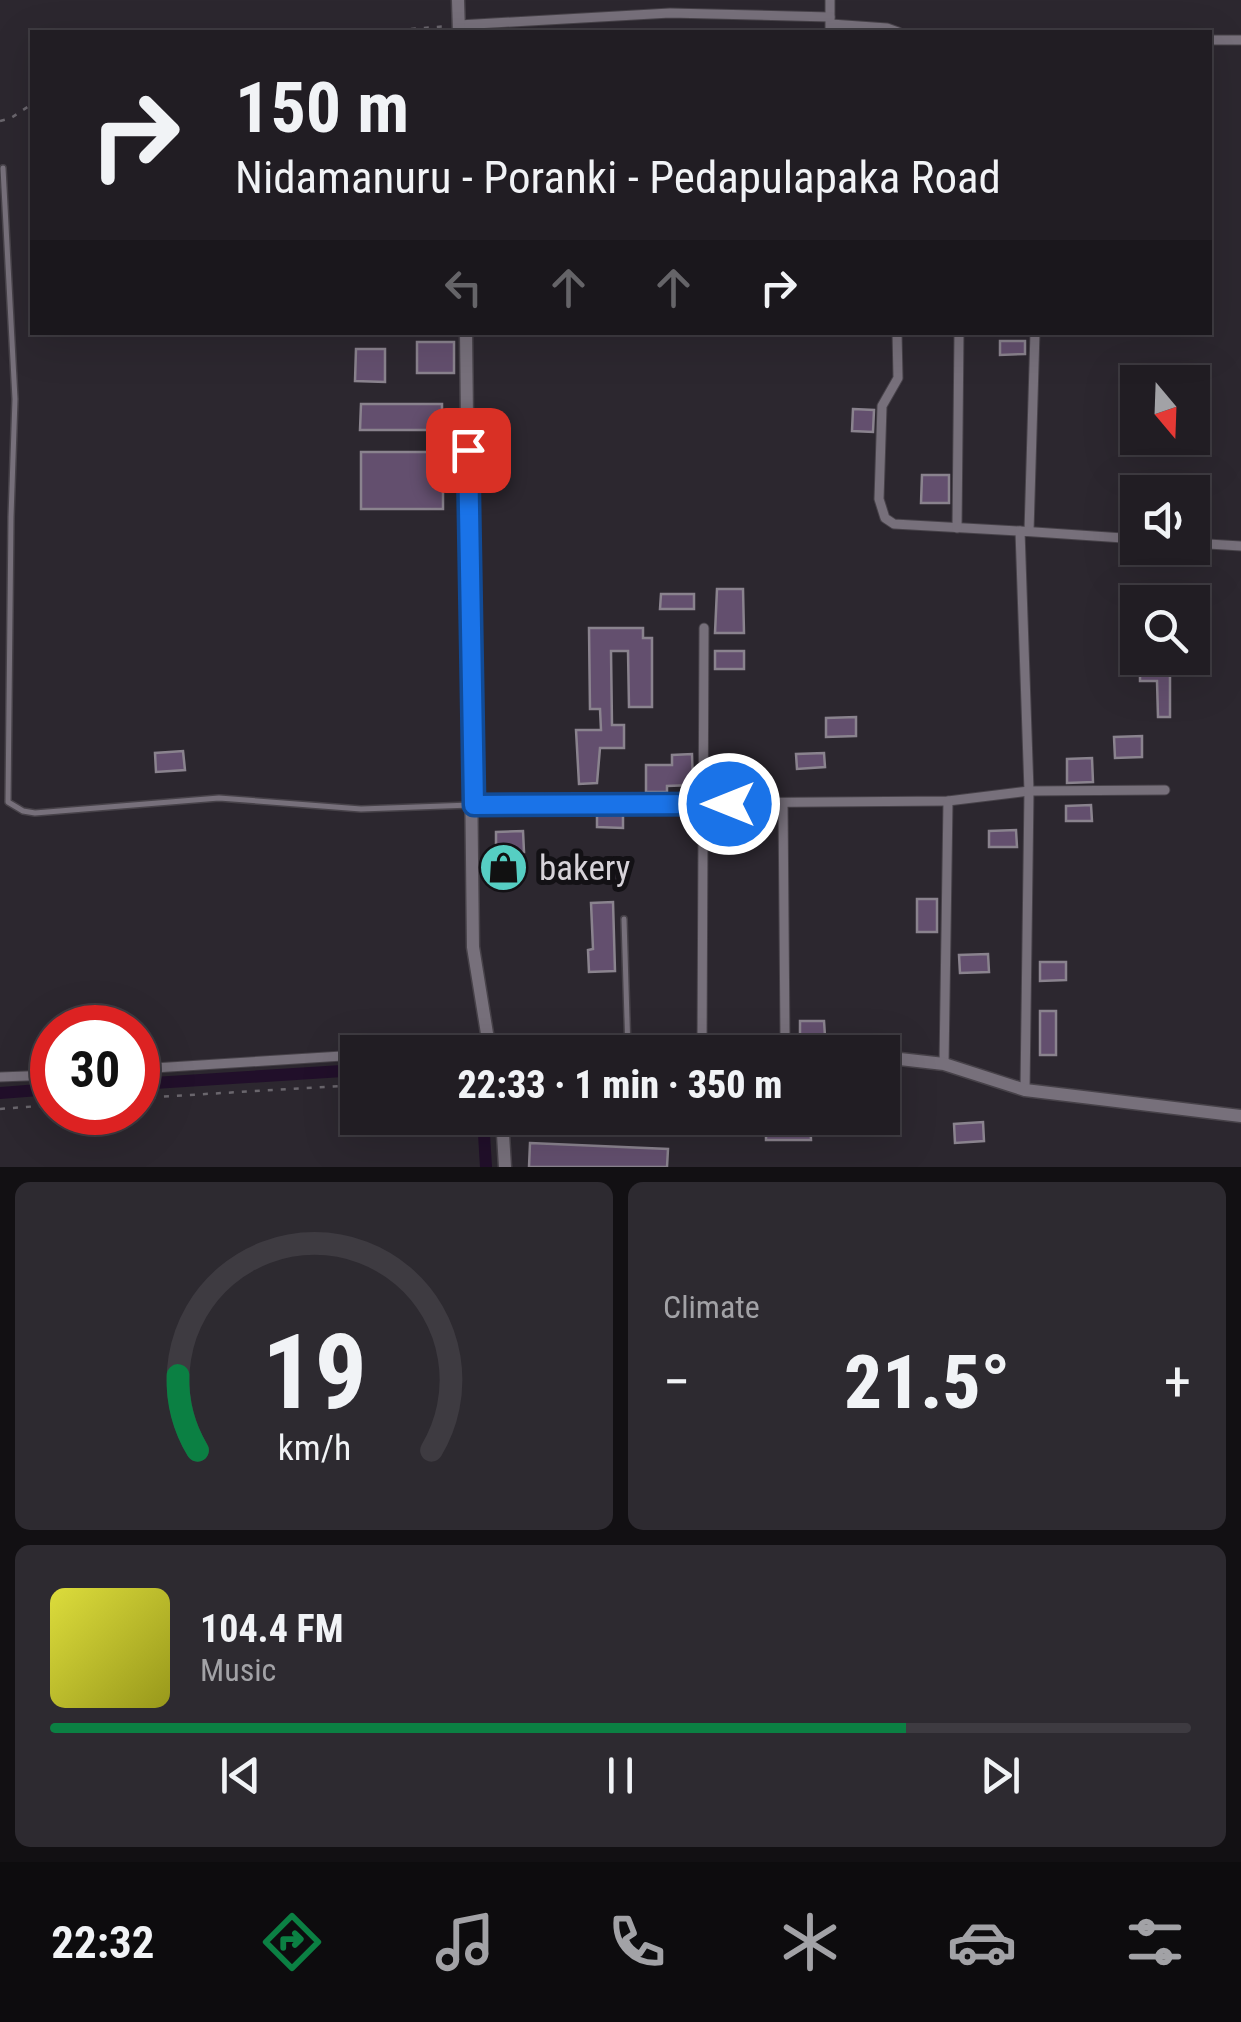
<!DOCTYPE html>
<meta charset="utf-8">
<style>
:root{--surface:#211d23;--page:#2d2a30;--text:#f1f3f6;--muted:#a2a2a6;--line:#3e3b41;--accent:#0b8043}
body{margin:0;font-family:"Roboto Condensed",sans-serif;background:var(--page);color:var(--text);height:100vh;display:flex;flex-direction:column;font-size:38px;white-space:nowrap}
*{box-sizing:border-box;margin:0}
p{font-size:32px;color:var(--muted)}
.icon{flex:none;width:55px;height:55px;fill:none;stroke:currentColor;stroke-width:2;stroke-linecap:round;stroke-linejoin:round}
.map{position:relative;height:1167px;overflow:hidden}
.sheet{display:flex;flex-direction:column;gap:15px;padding:15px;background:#121013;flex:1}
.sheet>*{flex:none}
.hud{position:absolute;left:30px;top:30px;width:1182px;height:305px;border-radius:0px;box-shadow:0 10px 40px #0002,0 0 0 2px var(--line);background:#211d23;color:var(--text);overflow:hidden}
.needle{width:65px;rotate:161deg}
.fabs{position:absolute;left:1120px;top:365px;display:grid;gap:20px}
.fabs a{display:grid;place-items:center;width:90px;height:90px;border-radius:0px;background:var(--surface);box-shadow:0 10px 40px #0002,0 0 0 2px var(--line);font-size:50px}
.speed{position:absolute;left:30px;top:1005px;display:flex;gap:20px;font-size:50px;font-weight:700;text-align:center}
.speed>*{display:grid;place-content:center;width:130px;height:130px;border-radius:50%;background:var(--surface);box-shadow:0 10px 40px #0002,0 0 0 2px var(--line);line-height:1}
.speed .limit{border:15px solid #d22;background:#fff;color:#111}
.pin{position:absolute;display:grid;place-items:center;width:85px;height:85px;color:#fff;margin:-42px;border-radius:20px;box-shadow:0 5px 15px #0006}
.me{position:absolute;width:110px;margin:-55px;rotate:270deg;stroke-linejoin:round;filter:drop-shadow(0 0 8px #0008)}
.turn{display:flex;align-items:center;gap:35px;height:210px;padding:0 40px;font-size:45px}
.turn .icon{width:130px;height:130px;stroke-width:2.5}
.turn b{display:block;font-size:70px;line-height:85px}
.lanes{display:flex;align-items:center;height:95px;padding:0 40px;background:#0003;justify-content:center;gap:50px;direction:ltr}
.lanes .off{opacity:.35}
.big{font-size:75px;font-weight:800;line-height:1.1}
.sheet .widget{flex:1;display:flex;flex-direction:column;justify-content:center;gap:15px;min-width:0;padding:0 35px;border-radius:15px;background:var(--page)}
.sheet .dial{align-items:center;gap:0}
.dial svg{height:260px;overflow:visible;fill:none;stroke:var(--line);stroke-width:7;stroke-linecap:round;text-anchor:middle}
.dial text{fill:var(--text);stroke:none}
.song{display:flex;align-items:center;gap:30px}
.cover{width:120px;height:120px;border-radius:15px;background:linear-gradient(135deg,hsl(60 70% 55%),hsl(60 70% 35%))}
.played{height:10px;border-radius:5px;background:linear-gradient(90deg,var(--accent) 75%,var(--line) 75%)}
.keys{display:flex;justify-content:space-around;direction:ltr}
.heat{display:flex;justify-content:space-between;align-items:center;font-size:55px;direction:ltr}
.sheet .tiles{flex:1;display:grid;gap:15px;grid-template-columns:1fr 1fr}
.widget:last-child{grid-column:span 2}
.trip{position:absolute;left:340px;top:1035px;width:560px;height:100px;border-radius:0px;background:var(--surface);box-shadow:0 10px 40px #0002,0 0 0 2px var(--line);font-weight:800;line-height:100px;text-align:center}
.menu{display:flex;height:160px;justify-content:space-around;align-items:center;background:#0d0c0e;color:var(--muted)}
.menu .icon{width:70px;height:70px}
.menu .current{color:var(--accent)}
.menu b{font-size:45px;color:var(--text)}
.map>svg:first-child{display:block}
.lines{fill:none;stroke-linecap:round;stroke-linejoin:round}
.canal{stroke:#210f2a;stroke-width:12}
.building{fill:#634f6e;stroke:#8a838e;stroke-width:2.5}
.lane-casing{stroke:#474249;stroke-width:8}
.street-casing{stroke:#474249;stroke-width:11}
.secondary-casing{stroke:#474249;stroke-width:15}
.path{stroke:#6a666d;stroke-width:2.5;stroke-dasharray:5 8;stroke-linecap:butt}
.lane{stroke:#77707b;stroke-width:5}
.street{stroke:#77707b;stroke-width:9}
.secondary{stroke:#77707b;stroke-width:12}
.route-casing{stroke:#114b97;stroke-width:25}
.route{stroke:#1a73e8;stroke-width:18}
.labels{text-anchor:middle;stroke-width:10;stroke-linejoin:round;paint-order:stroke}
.poi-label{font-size:35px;fill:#d7d3d9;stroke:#131115;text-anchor:start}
</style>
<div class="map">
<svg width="1241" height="1167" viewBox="0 0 1241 1167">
<rect width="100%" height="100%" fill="#2c272f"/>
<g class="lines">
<!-- canal -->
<g class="canal">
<path d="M138 1084 358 1070"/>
<path d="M0 1093 52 1089"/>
<path d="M483 1118 486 1167"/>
</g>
</g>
<!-- building -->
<g class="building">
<path d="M1000 341H1025V354L1000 355Z"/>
<rect x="417" y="342" width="37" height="31"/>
<path d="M356 349H385V382L355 381Z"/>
<path d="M361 404H442V430H360Z"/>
<path d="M853 409 874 410 873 432 852 431Z"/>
<rect x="361" y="452" width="82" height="57"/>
<path d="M922 475H949V503H921Z"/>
<path d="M717 589H743L744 633H715Z"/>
<path d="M661 594H694V609H660Z"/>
<path d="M589 628H643V638H652V707H629L628 651H611L612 725H624V748H600L597 783 579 784 576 730H601L600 709H590Z"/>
<rect x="715" y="651" width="29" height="18"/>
<path d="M1140 658H1170V717H1158L1157 681H1140Z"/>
<path d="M856 717V736L826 737V718Z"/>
<path d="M1142 736V757L1115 758 1114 737Z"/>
<path d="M183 751 185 770 156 772 155 753Z"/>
<path d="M824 753 825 767 797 769 796 754Z"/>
<path d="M692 754 693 785 667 786V792H646V765H672V755Z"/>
<path d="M1092 758 1093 782 1067 783V759Z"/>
<path d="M1091 805 1092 821H1066V806Z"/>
<path d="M597 812H623V828L597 827Z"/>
<path d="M1016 830 1017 847H989V831Z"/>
<path d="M523 831 524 852H496V832Z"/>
<rect x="917" y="899" width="20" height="33"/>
<path d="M613 902 615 971 589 972 588 950 593 949 591 903Z"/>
<path d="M988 954 989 972 960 973 959 955Z"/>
<path d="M1040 962H1066V980L1040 981Z"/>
<rect x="1040" y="1011" width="16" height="44"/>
<path d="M800 1021H824L825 1036H800Z"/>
<path d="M766 1118H810L811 1140H766Z"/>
<path d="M983 1122 984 1141 955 1143 954 1124Z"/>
<path d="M530 1143 668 1149 667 1167H529Z"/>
</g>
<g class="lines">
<defs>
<g id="lane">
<path d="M3 168 15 399 11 517 8 802 23 811 35 813 219 798 361 809 471 805"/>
<path d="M624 919 628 1052"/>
</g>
<g id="street">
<path d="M830 0V32"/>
<path d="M831 24 887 28 898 32"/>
<path d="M459 25 670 13 830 17"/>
<path d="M1210 40H1241"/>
<path d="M897 332 898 378 882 406 879 499 885 518 894 524 1020 531"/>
<path d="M957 528 959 332"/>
<path d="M1029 531 1035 332"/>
<path d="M1192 543 1241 546"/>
<path d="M783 803 785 1038"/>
<path d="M474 805 948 801 1029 791 1165 790"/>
<path d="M702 1043 704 628"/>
<path d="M411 1052 448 1051 486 1039"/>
<path d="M944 1064 948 801"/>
<path d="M138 1069 358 1055"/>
<path d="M0 1077 52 1075"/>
<path d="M1025 1090 1029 791 1020 531 1138 539"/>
</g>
<g id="secondary">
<path d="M458 0 459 32"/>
<path d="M466 332 473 947 490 1052"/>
<path d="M882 1057 944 1064 1025 1090 1241 1116"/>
<path d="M502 1118 505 1167"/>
</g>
</defs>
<!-- lane casing -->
<use href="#lane" class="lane-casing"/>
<!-- street casing -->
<use href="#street" class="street-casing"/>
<!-- secondary casing -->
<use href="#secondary" class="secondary-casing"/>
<!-- path -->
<g class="path">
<path d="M372 32 448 26"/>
<path d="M0 121 11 118 32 104"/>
<path d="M138 1098 358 1085"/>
<path d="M0 1109 52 1105"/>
</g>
<!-- lane -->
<use href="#lane" class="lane"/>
<!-- street -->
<use href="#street" class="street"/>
<!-- secondary -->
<use href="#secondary" class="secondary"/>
</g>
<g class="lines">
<defs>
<path id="route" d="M468 450 474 805 729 804"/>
</defs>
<!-- route casing -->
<use href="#route" class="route-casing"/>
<!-- route -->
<use href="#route" class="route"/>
</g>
<!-- icons -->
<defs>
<symbol id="shop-disc" viewBox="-11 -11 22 22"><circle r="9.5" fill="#56cec3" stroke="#131115"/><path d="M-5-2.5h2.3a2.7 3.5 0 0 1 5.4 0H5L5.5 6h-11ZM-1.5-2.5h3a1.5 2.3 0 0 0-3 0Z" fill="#111"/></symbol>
</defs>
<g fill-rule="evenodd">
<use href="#shop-disc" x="476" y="840" width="55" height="55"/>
</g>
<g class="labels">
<!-- poi labels -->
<g class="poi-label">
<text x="539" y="880">bakery</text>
</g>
</g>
</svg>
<div class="fabs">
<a><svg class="needle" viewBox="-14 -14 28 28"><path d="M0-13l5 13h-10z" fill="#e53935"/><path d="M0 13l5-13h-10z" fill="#a2a2a6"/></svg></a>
<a><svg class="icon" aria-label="sound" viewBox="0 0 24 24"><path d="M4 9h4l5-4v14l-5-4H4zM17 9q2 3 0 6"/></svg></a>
<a><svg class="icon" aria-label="search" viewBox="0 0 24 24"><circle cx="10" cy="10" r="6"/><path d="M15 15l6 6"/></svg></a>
</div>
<div class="speed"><div class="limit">30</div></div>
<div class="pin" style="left:468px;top:450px;background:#d93025"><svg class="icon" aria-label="arrive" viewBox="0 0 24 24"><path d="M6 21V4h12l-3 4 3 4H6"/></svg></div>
<svg class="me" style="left:729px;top:804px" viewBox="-20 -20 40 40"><circle r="17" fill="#1a73e8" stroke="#fff" stroke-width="3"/><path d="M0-11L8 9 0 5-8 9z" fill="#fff"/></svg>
<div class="trip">22:33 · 1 min · 350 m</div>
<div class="hud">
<div class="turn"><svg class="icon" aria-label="right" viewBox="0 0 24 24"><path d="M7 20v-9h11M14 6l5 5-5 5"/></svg><div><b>150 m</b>Nidamanuru - Poranki - Pedapulapaka Road</div></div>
<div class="lanes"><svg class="icon off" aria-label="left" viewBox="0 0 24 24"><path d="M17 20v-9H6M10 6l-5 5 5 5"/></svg><svg class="icon off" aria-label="ahead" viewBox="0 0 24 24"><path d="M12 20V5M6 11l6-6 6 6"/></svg><svg class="icon off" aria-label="ahead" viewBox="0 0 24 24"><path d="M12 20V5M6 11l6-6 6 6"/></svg><svg class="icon" aria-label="right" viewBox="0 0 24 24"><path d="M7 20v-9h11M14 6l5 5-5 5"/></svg></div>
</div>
</div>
<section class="sheet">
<div class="tiles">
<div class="widget dial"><svg viewBox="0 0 100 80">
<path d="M14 69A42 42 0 1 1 86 69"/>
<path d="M14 69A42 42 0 0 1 8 46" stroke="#0b8043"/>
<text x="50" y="56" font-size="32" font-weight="700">19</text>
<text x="50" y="72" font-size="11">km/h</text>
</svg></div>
<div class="widget"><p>Climate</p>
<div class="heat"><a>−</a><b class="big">21.5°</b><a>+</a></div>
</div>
<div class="widget">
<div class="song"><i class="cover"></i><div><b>104.4 FM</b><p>Music</p></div></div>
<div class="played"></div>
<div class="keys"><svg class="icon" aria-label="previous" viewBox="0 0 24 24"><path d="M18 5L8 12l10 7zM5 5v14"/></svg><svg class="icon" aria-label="pause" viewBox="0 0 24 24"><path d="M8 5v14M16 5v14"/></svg><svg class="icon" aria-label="next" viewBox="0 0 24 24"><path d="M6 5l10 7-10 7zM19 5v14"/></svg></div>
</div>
</div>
</section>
<nav class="menu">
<b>22:32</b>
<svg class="icon current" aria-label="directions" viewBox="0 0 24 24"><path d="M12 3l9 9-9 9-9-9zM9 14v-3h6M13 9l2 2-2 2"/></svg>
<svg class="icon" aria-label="music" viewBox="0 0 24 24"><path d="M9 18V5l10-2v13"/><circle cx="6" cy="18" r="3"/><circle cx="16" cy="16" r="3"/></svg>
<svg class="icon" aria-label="phone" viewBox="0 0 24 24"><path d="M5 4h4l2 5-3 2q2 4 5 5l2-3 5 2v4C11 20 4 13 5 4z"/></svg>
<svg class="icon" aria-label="climate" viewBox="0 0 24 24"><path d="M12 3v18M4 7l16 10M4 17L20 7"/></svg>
<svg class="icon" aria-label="car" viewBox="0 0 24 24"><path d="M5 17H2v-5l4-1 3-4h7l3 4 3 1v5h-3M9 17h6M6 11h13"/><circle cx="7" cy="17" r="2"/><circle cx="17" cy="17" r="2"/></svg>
<svg class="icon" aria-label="filters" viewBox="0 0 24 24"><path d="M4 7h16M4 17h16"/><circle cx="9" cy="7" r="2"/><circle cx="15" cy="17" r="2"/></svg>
</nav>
